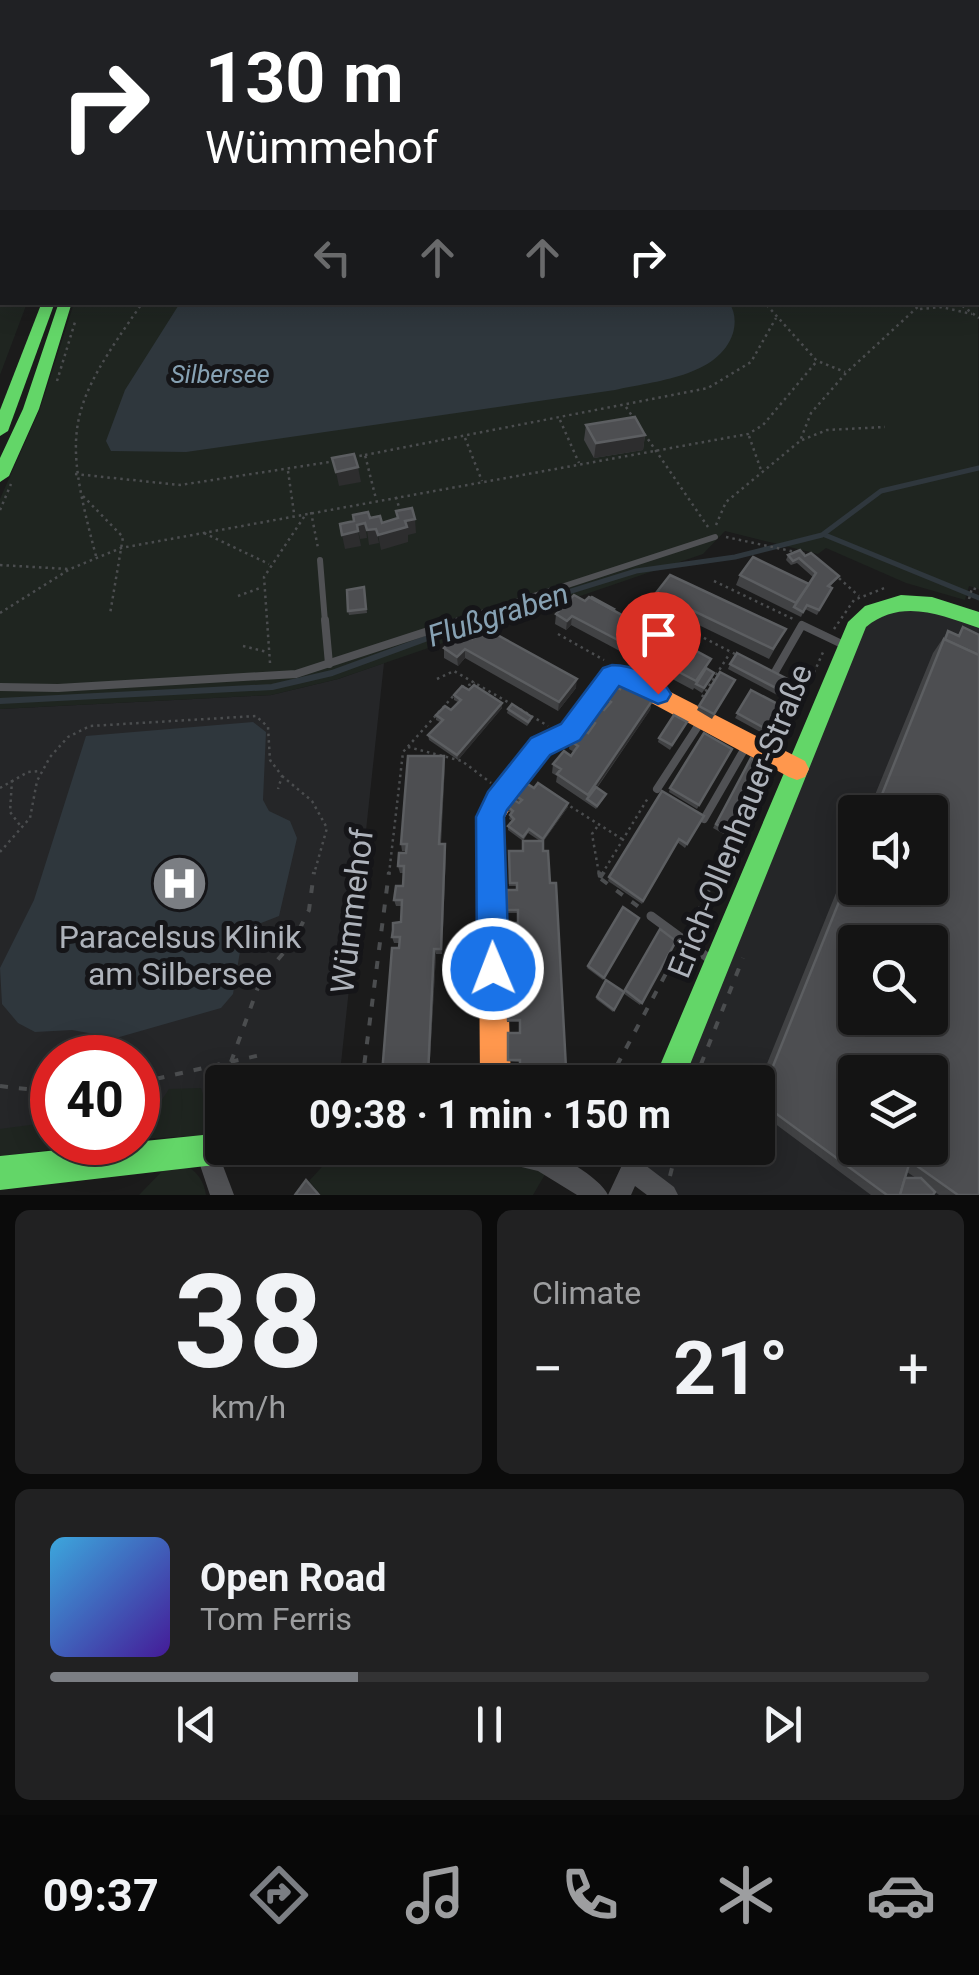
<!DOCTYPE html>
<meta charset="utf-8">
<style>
:root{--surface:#141414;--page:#212122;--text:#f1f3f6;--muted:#9d9ea0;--line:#333334;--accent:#7b7e83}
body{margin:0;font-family:Roboto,sans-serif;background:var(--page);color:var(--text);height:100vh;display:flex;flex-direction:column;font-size:38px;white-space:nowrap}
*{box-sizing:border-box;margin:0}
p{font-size:32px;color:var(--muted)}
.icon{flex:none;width:55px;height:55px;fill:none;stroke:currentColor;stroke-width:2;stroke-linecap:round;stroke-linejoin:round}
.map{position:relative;height:1195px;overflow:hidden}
.details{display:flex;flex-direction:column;gap:15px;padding:15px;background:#0b0b0b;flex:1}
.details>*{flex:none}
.top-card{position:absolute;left:0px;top:0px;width:980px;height:305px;box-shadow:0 5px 25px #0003,0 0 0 2px var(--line);background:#202124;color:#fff;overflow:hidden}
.buttons{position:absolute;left:838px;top:795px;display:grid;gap:20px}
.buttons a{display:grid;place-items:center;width:110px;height:110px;border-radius:10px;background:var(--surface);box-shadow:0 5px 25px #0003,0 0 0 2px var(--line);font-size:50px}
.speed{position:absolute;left:30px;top:1035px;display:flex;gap:20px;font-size:50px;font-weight:700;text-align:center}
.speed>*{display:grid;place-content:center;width:130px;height:130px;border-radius:50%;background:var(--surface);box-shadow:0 5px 25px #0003,0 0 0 2px var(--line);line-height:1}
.speed .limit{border:15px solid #d22;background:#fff;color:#111}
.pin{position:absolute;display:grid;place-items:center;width:85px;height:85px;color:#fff;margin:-102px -42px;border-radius:50% 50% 50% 0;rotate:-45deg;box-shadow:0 0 10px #0007}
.pin .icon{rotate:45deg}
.me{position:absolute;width:110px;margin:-55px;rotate:359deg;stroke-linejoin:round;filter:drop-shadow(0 0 8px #0008)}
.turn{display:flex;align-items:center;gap:35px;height:210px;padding:0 40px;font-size:45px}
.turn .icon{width:130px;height:130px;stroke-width:2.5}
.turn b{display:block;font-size:70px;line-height:85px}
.lanes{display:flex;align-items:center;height:95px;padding:0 40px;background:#0003;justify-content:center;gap:50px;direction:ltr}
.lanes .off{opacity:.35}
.big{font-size:75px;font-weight:700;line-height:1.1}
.details .widget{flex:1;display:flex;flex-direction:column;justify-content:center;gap:15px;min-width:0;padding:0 35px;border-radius:15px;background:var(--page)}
.details .dial{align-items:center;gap:0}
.dial b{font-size:130px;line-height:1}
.song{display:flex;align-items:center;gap:30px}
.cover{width:120px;height:120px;border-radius:15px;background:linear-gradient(135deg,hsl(200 70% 55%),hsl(260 70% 35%))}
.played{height:10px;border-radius:5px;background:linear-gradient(90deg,var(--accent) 35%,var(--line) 35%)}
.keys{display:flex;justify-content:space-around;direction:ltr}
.heat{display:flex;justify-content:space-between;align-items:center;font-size:55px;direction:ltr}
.details .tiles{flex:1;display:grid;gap:15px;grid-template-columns:1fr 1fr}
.widget:last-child{grid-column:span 2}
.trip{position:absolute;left:205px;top:1065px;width:570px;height:100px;border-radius:10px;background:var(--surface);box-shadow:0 5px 25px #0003,0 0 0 2px var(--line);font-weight:700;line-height:100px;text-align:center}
.tab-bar{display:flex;height:160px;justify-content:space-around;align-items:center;background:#080808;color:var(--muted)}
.tab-bar .icon{width:70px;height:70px}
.tab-bar .current{color:var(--accent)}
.tab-bar b{font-size:45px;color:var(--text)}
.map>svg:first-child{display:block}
.built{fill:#252628;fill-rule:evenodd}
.green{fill:#1f2520}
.water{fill:#2f373d}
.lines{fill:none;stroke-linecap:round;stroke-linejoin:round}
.stream-far1{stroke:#2f373d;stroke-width:5}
.stream{stroke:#2f373d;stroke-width:6}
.path-far1{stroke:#4b4d4f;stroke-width:2.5;stroke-dasharray:2.5 4;stroke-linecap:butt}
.path{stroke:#4b4d4f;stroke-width:4;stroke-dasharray:8 11;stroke-linecap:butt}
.lane-far2{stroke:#505154;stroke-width:6}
.lane-far1{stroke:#505154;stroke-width:8}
.lane{stroke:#505154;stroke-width:9}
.street{fill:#505154;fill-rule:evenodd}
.fast{fill:#63d668;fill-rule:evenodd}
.slow{fill:#ff974d;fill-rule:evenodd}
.wall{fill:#414244;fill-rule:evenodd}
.shaded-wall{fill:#2d2d2e}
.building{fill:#4d4e51;stroke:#5c5e61;stroke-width:2.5;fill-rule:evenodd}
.route{fill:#1a73e8;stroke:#114b97;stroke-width:2.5}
.labels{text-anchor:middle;stroke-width:10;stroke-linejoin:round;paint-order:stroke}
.far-water-label{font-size:25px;font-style:italic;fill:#87a2b4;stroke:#151518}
.water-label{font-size:30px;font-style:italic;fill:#87a2b4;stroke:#151518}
.near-street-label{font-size:32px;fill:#aeb3bb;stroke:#151518}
.near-poi-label{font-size:32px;fill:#aeb3bb;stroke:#151518}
</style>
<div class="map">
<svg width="979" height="1195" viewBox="0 0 979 1195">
<rect width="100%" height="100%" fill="#1b1b1b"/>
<!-- built -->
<g class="built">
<path d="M882 603 979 620V1195H666L631 1169 641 1148H758V1082H668L847 647ZM855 812H930V888H855ZM855 942H930V1018H855ZM855 1072H930V1148H855Z"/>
<path d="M384 663 339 1082H222V1134L138 1139V1058H52V1142L101 1143 0 1156V709L271 695 338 679Z"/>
</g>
<!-- green -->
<g class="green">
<path d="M978 234 979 589 969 586 965 600 906 583 826 548 818 554 725 531 703 554 338 679 271 695 0 709V499L40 409 74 303 978 302Z"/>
<path d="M0 266 2 302 27 303 0 375Z"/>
<path d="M201 1088 208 1110 222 1109V1134L138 1139V1112L155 1110 169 1089Z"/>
<path d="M52 1122V1142L101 1143 0 1156V1129Z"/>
<path d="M332 1156H458L547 1171 533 1195H321L309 1181Z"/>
<path d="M173 1160C191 1166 203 1175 206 1195H139Z"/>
</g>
<!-- water -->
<g class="water">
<path d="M729 303C735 311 736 322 733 333 719 377 654 381 615 390L186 452 111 451 106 441 125 390 180 303Z"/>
<path d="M253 722 266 732 263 800 269 811 290 821 297 838 279 916 251 927 242 939 233 994 221 1008 116 1038 72 1030 35 1032 18 1023 2 1004 0 968 34 900 86 736Z"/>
</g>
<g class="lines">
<!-- stream-far1 -->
<g class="stream-far1">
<path d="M825 535 979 598"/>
<path d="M471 622 636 571 735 557 822 535 881 491 979 468"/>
</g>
<!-- stream -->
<path class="stream" d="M0 701 272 687 332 673 477 620"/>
<!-- path-far1 -->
<g class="path-far1">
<path d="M957 302 979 318"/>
<path d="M920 309 941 307 972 314"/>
<path d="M820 362 845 372"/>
<path d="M57 381 75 322"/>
<path d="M626 407 708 527"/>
<path d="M560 420 579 463"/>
<path d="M749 436 761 470"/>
<path d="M465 438 482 481"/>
<path d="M802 440 827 430 885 427"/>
<path d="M365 455 708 388 751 362 776 318"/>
<path d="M353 457 365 455 376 499"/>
<path d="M288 471 294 513"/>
<path d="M75 474 180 485 336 461"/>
<path d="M83 496 123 537 110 614"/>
<path d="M396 497 401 514"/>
<path d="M0 510 11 484"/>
<path d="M311 512 318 548"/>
<path d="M716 525 726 502 800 441 811 413 846 373 923 302"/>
<path d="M204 533 269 564"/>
<path d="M726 537 814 556 859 596"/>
<path d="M96 556C62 428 67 410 143 302"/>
<path d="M0 565 68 569"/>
<path d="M714 581 793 619"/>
<path d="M238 596 260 588"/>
<path d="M969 599 972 588 979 590"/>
<path d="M652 611 735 654"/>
<path d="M0 613 70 569 121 548 748 434 763 425 817 361 764 302"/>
<path d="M834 629 854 600 887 587"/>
<path d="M558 634 604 660"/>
<path d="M243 646 267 652"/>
<path d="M270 663 264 577 306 514"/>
<path d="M437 679 454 671 513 705"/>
<path d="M462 687 475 683"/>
<path d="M702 697 730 653"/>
<path d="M520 709 548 726"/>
<path d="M785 738 824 650"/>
<path d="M408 747 462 761 491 783"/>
<path d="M282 776 312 801 327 828 314 874"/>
<path d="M12 780 10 812 22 828"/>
<path d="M0 788 28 772 40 771"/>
<path d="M565 803 622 839"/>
<path d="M597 827 592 834 599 874"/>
<path d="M0 852 30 818 37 781 50 757 68 737 90 726 256 716 268 727 270 760 282 776 278 789"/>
<path d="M389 874 403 752 456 693"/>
<path d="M602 874 648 798"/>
<path d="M717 874 769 773"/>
</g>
<!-- path -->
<g class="path">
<path d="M599 872 600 877"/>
<path d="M600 878 604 872"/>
<path d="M601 879 643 910"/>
<path d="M688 931 718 872"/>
<path d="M231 1062 261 979 293 942 309 910 314 872"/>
<path d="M362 1082 389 872"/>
<path d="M608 1082 678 951"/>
<path d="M694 1082 743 958"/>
<path d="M138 1083 265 1054"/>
<path d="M0 1086 52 1092"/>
<path d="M670 1176 677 1148"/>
</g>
<!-- lane-far2 -->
<g class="lane-far2">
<path d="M320 560 325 622"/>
<path d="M454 622 715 537"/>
</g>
<!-- lane-far1 -->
<g class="lane-far1">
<path d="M325 620 329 664"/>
<path d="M775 672 802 625 846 646"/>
<path d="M0 687 58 688 296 674 462 620"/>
<path d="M657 789 700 723"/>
<path d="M704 819 745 748"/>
</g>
<!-- lane -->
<path class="lane" d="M651 916 711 960"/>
<!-- street -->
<g class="street">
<path d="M206 1139 214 1142 234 1195H210L195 1150 198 1142Z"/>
<path d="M473 1148C492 1147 517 1144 536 1148 556 1152 600 1177 608 1195L630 1148H652L645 1165 674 1187 678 1195H647L635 1186 631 1195H577L538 1171 476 1156Z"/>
</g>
<!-- fast -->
<g class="fast">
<rect x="978" y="224" width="1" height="7"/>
<path d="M42 302H55L8 431 0 436V410Z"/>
<path d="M59 302H72L39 409 9 476 0 482V458L23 409Z"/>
<path d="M901 595 932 597 979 612V628C940 615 902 598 866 627L683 1082H653L848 622 865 606Z"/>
<path d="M222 1133V1148H281L276 1159 265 1164 206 1166 0 1190V1156Z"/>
</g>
<!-- slow -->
<path class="slow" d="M618 665 805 761 809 769 805 777 797 780 789 777 618 685 578 739 543 759 503 820 511 1082H480L478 817 527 745 562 725 604 670Z"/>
</g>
<!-- wall -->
<g class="wall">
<path d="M586 425 645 435 643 450 594 458 584 440Z"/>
<path d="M788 555 805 556 839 576 830 587 832 588 817 615 805 609 801 617 736 585 740 575 809 584 814 578 797 563 791 565 786 560Z"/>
<path d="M365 592 367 613 349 615 348 611Z"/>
<path d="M656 593 781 638 769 659 653 603Z"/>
<path d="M585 601 614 610 707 669 713 677 702 693 694 688 693 690 571 625 566 630 555 624 556 614Z"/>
<path d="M963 627 979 1195H939L934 1191 933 1195H871L758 1111V1086L855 846V888L930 812H868L933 653 948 631 958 635ZM907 1172 916 1178H905Z"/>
<path d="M472 639 576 688 558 711 465 658 458 666 444 658V648Z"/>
<path d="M730 664 803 687 794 704 728 669Z"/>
<path d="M735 680 712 719 697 710 699 706Z"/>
<path d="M620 689 652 701 650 710 597 788 604 798 596 809 556 782 557 776 552 773 553 764 571 756 574 752 569 749 570 741 588 733 590 730 585 727 587 718 606 709 601 706 603 697Z"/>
<path d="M469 690 502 703V708L458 760 429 740 428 735 440 722 436 720V715L451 710 458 702 454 700V695Z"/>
<path d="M751 690 791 711 775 740 735 718Z"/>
<path d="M508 709 531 721 527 726 507 713Z"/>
<path d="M687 722 670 750 658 742 659 738Z"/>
<path d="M732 749 697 809 669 792 670 788Z"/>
<path d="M751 758 766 766 729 837 713 828Z"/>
<path d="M445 764 441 844 446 851 442 954H436L429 1076 384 1078 382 1074 399 943H394L392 937 401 922 402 906H396L394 900 403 886 404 873H400L398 866 406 851H402L401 844Z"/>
<path d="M534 788 568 803V807L543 842V851L550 883 565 1070 520 1067V1062L508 1061V1033H519V1022H507L508 995H519V983H508V959L518 960V947H507V923H518L517 913H507V890H516V886H509V851H523L540 841 528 833 523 841 508 830V826L512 821 509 819 511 813 508 811V807L520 802 516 800V796Z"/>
<path d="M704 816 685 848 677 842 642 904 608 881 609 877Z"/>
<path d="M623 907 639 918 603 980 587 968Z"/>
<path d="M660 929 676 941 640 1005 623 993 613 1012 596 999 606 980 624 992Z"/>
</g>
<!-- shaded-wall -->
<g class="shaded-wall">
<rect x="0" y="244" width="2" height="14"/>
<path d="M645 435 643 450 594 458 596 443Z"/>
<path d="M358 467 361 482 339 486 336 472Z"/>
<path d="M415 519 416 533 408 535V542L381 550 378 535 405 521Z"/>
<path d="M365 523 367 538 360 539 357 525Z"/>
<path d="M376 529 379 543 369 545 367 530Z"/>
<path d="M358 531 361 546 345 549 342 535Z"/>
<path d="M572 616 571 625 566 630 567 621Z"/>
<path d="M465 649V658L458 666 457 657Z"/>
<path d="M577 679 576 688 558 711 559 702Z"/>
<path d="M652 701 650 710 588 800V795Z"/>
<path d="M502 703V708L458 760 457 755Z"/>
<path d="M444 756 445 764 440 851 439 844Z"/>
<path d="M568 803V807L542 843 543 839Z"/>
<path d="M445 844 446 851 442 954 441 949Z"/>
<path d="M434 949 436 954 429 1077 428 1074Z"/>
</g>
<!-- building -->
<g class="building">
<path d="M2 220V244H0V221Z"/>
<path d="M635 417 645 435 596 443 586 425Z"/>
<path d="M354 454 358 467 336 472 332 458Z"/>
<path d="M412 508 415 519 405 521 407 527 378 535 376 529 367 530 365 523 357 525 358 531 342 535 340 524 354 521 353 515 368 512 370 518 380 516 382 523 398 518 396 511Z"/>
<path d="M800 550 805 556 811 553 839 576 828 586 832 588 819 610 807 605 803 612 794 607 816 573 799 558 793 561 788 555Z"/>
<path d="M753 557 809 584 796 603 740 575Z"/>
<path d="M670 575 786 629 773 649 656 593Z"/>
<path d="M364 587 366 609 348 611 347 590Z"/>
<path d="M574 595 585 601 589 597 635 622 637 619 711 659 696 681 572 616 567 621 556 614Z"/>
<path d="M592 597 614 609 613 610 591 598Z"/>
<path d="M483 627 577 679 559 702 465 649 457 657 444 648 460 632 472 639Z"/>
<path d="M963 627 979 635V655L945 640 948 631 959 636Z"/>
<path d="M944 639 979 655V1195H958L910 1161 900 1195H887L759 1101 855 862V888H930V812H875ZM855 942H930V1018H855ZM855 1072H930V1148H855Z"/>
<path d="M737 653 803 687 797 699 730 664Z"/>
<path d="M706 668 714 673 704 688 696 684Z"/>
<path d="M720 672 735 680 714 714 699 706Z"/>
<path d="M623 684 652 701 588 795 557 774 561 769 553 764 564 751 571 756 575 750 578 746 570 741 580 728 588 733 595 723 587 718 596 706 604 710 611 702 603 697 612 685 620 689Z"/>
<path d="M474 685 502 703 457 755 428 735 443 720 436 715 445 706 451 710 461 700 454 695 462 686 469 690Z"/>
<path d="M751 690 791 711 777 735 737 713Z"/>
<path d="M512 704 532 717 528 722 508 709Z"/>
<path d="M674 715 687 722 672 745 659 738Z"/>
<path d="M704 733 732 749 699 805 670 788Z"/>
<path d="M408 756H444L439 844H445L441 949H434L428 1074H382L392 948H399L400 937H392L393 930V923L401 922 402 900H394L396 886H403L404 866H398L399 853H406L407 844H401Z"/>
<path d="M751 758 766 766 731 833 716 824Z"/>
<path d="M526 783 534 788 538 783 568 803 543 839 529 829 523 837 508 826 514 819 510 815 513 811 508 807 514 800 519 803 522 800 516 796Z"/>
<path d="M596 787 606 794 597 806 587 799Z"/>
<path d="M662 791 704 816 687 844 679 839 643 901 609 877Z"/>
<path d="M523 841H543V851H548L550 883H556L566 1068H558V1082H511V1067H520V1060H508V1033H520V1020H508V995H519V981H508V959L518 960 519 951 518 944H507V923H518V910H507V890H517V883H510L509 851H523Z"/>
<path d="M623 907 639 918 604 978 588 966Z"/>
<path d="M660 929 676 941 642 1003 625 990Z"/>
<path d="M606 980 624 992 614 1010 597 997Z"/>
<path d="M387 1076H490V1082H386Z"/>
<path d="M905 1178H921L935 1192 933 1195H900Z"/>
<path d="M306 1180 319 1195H295Z"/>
</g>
<!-- sky -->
<linearGradient id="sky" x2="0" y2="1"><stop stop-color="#0f0f0f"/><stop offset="0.47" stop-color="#393f4a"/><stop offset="1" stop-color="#393f4a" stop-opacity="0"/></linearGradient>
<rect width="979" height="317" fill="url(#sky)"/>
<!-- route -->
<path class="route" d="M612 665C631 665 662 676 671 694L667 701 658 704 619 686 580 740 550 755 507 810 504 817 509 969 504 980 493 985 481 980 477 969 476 817 488 792 531 738 561 724 603 668Z"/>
<!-- icons -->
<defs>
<symbol id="hospital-disc" viewBox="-11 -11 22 22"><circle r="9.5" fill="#7b7e83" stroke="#151518"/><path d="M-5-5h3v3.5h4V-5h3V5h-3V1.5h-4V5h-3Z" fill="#fff"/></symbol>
</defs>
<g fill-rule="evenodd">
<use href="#hospital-disc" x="148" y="852" width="63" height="63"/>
</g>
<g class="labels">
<!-- far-water labels -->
<g class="far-water-label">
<text x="220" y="383">Silbersee</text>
</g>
<!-- water labels -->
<g class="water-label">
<text transform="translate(498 615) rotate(-18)" y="10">Flußgraben</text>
</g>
<!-- near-street labels -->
<g class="near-street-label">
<text transform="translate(740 821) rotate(-68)" y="11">Erich-Ollenhauer-Straße</text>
<text transform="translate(352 911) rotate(-83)" y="11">Wümmehof</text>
</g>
<!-- near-poi labels -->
<g class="near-poi-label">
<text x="180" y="948">Paracelsus Klinik<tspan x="180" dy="37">am Silbersee</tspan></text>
</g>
</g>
</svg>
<div class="buttons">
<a><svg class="icon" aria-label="sound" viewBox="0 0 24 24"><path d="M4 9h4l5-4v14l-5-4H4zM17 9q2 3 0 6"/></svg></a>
<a><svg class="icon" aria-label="search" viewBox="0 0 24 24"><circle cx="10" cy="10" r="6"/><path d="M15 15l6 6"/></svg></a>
<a><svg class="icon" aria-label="layers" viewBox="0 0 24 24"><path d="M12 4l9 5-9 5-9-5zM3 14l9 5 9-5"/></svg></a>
</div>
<div class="speed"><div class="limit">40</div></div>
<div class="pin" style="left:658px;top:694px;background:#d93025"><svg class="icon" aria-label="arrive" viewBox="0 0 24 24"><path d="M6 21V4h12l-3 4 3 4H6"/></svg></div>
<svg class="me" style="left:493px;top:969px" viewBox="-20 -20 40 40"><circle r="17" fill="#1a73e8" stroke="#fff" stroke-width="3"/><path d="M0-11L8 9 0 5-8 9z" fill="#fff"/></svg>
<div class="trip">09:38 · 1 min · 150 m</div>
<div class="top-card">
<div class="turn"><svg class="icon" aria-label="right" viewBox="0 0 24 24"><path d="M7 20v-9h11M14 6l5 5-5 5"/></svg><div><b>130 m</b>Wümmehof</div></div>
<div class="lanes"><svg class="icon off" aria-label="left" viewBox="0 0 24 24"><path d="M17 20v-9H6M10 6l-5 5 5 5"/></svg><svg class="icon off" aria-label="ahead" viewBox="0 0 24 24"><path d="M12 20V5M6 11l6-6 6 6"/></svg><svg class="icon off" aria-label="ahead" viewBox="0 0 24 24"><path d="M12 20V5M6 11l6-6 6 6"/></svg><svg class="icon" aria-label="right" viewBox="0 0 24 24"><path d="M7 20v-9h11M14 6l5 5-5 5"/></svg></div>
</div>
</div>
<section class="details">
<div class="tiles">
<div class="widget dial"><b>38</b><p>km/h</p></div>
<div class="widget"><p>Climate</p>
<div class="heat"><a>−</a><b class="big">21°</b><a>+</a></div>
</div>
<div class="widget">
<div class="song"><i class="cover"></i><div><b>Open Road</b><p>Tom Ferris</p></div></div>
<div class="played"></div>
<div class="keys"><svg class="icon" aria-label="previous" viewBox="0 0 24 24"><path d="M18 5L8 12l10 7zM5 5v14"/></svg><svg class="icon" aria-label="pause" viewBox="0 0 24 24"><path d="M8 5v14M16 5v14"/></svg><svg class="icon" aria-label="next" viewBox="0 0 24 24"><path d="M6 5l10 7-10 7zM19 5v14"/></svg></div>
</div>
</div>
</section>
<nav class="tab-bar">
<b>09:37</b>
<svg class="icon current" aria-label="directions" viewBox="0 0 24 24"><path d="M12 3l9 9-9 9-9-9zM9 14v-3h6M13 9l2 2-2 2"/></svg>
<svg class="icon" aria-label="music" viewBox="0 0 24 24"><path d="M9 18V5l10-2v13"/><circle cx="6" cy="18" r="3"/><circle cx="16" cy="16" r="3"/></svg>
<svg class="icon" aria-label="phone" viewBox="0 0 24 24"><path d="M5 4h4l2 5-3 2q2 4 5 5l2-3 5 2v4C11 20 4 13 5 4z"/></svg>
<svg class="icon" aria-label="climate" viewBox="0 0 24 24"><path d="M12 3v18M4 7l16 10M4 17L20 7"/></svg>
<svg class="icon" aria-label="car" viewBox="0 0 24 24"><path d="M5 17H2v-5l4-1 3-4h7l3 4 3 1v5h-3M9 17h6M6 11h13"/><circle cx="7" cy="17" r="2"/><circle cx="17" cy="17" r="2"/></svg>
</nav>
